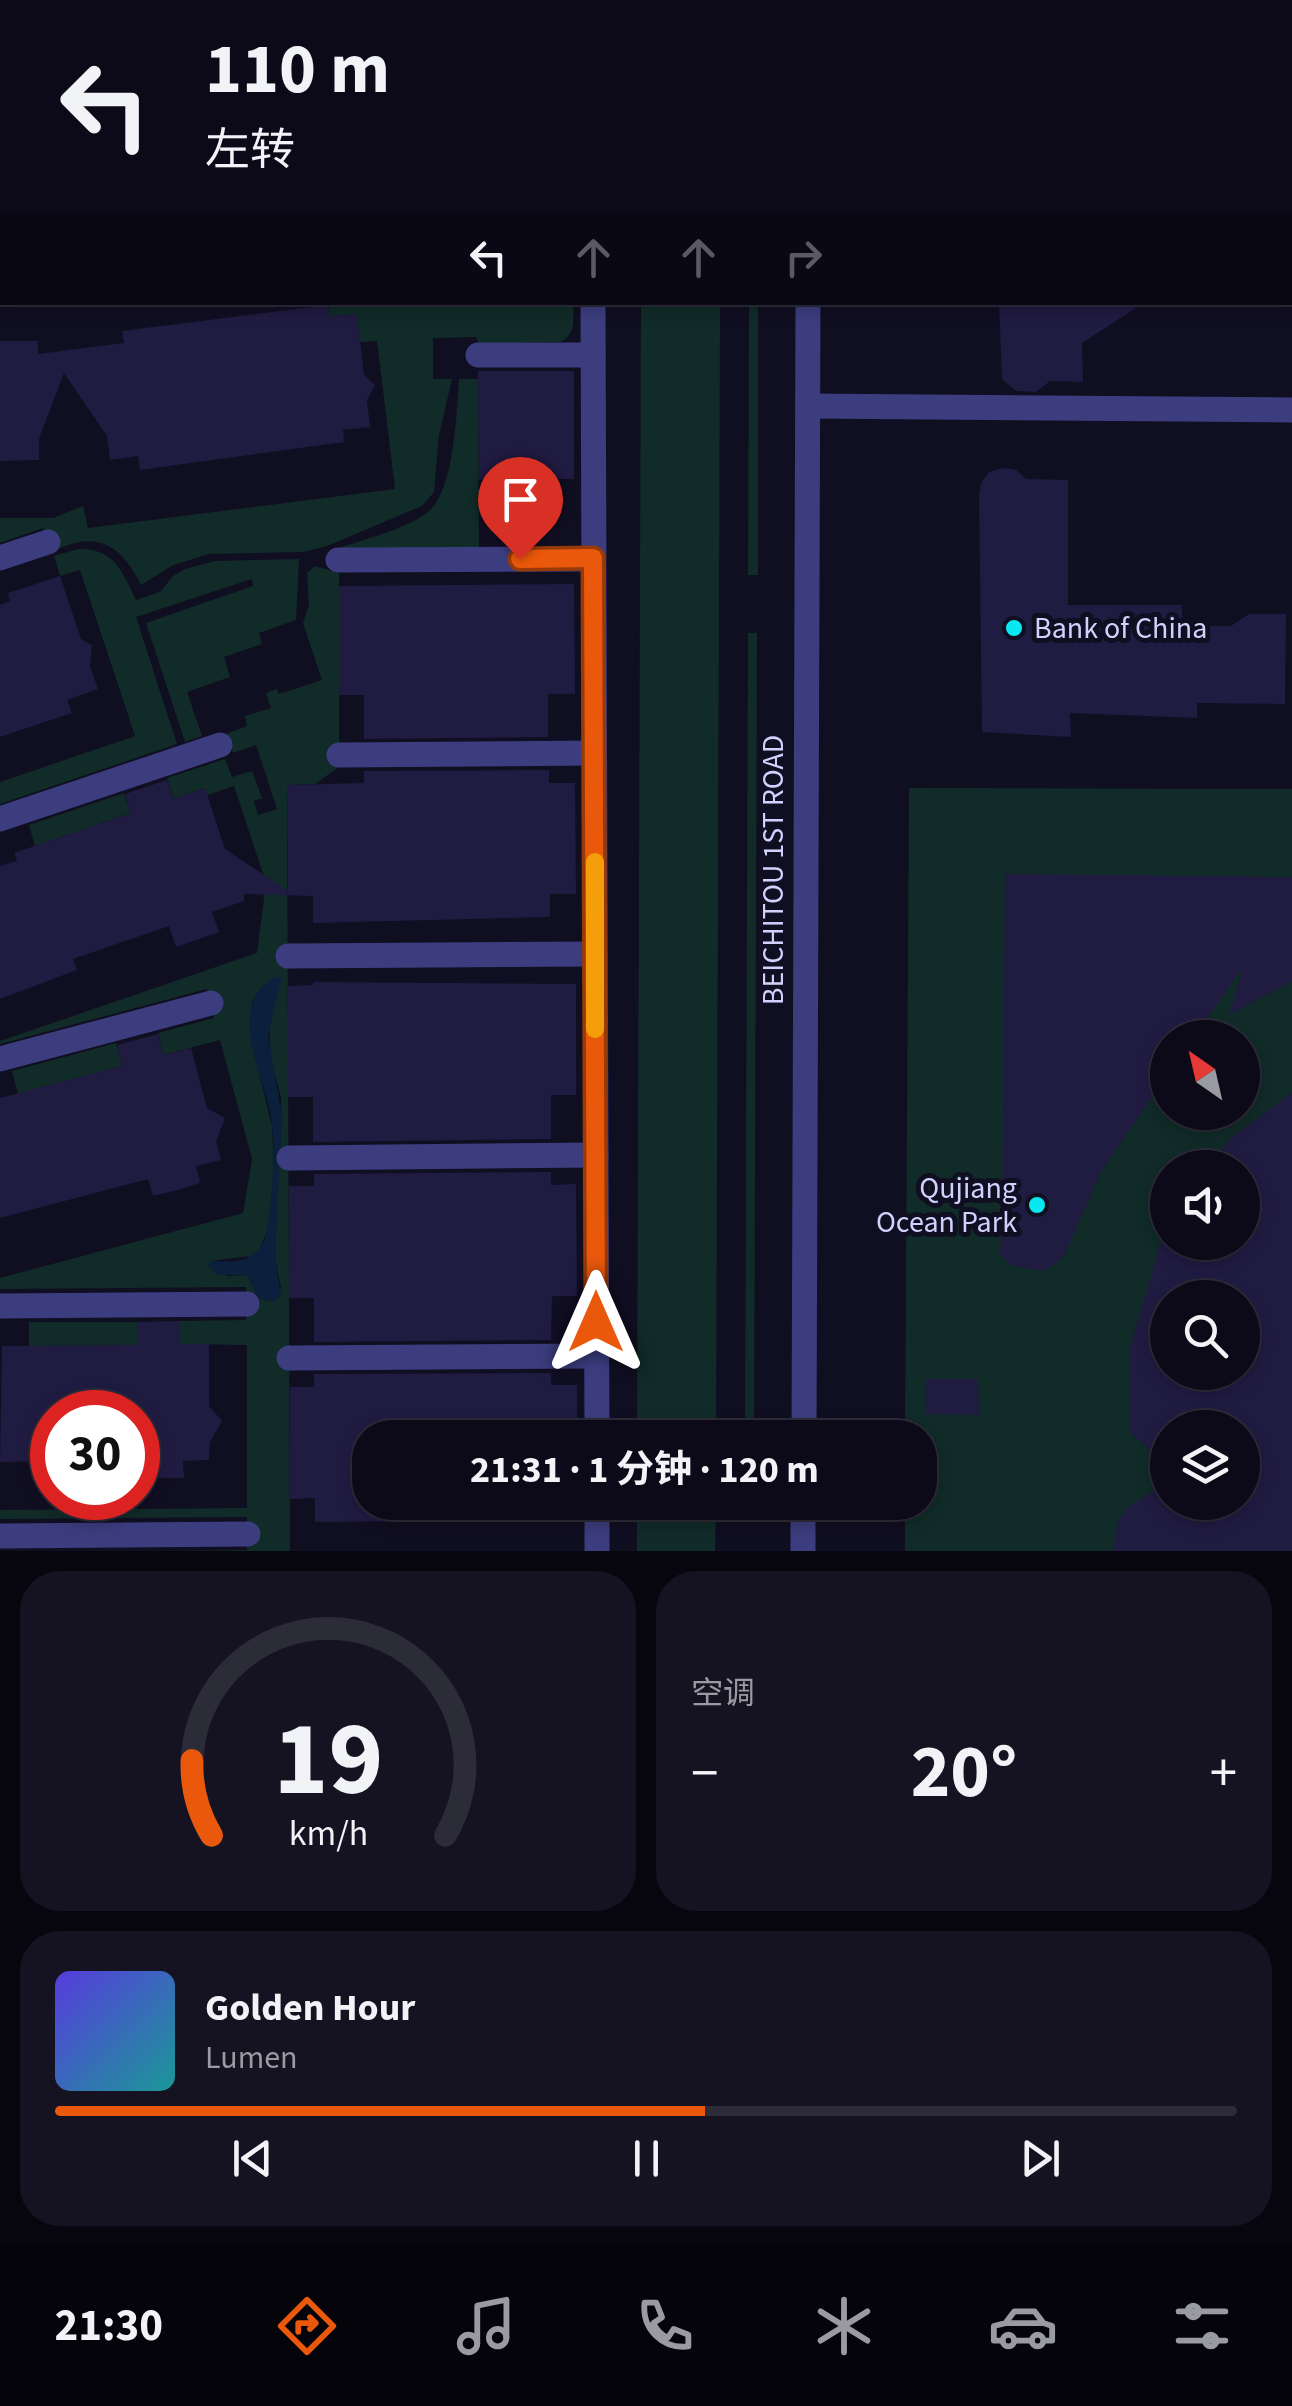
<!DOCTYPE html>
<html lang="zh">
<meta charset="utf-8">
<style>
:root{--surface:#0c0a19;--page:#151322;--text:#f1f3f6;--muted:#9a9aa2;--line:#2c2b38;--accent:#ea580c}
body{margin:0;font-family:"Source Sans 3","Noto Sans SC",sans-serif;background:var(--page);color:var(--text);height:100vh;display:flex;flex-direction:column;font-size:38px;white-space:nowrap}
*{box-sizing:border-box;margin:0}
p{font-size:32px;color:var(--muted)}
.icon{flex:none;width:55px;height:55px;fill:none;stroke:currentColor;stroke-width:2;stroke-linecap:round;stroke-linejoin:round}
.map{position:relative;height:1551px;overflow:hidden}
.panel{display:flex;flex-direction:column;gap:20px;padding:20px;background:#07060e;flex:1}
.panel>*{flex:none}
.hud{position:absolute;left:0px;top:0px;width:1292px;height:305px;box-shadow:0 5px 15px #0003,0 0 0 2px var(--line);background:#0c0a19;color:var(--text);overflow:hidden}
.needle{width:65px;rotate:326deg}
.fabs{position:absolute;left:1150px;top:1020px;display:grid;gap:20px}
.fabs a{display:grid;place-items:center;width:110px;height:110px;border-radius:50%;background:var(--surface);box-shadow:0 5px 15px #0003,0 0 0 2px var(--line);font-size:50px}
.speed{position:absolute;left:30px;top:1390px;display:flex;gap:20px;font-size:50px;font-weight:700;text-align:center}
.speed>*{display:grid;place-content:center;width:130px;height:130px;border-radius:50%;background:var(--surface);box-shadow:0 5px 15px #0003,0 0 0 2px var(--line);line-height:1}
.speed .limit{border:15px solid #d22;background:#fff;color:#111}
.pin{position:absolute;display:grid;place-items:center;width:85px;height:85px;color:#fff;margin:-102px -42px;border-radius:50% 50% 50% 0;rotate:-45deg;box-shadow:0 0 10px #0007}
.pin .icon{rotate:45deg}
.me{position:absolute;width:110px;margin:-55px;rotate:0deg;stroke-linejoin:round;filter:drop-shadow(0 0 8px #0008)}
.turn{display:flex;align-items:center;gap:35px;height:210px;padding:0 40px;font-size:45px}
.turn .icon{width:130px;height:130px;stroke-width:2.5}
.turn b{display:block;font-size:70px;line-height:85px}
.lanes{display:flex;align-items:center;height:95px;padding:0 40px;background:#0003;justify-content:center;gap:50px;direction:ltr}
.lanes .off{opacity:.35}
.big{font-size:75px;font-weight:700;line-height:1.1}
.panel .widget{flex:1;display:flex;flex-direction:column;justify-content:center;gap:15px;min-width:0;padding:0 35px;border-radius:40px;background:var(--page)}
.panel .dial{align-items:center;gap:0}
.dial svg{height:260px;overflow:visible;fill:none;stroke:var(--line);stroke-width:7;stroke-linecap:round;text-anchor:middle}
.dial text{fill:var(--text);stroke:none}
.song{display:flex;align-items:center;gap:30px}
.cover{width:120px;height:120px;border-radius:15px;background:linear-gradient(135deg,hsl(250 70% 55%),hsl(180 70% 35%))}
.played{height:10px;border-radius:5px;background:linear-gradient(90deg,var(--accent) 55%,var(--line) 55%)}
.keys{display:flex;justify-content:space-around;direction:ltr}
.heat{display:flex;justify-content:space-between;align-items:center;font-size:55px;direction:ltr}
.panel .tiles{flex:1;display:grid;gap:20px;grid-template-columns:1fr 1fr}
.widget:last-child{grid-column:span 2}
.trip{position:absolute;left:352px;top:1420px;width:585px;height:100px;border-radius:40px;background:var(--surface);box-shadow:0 5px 15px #0003,0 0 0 2px var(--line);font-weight:700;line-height:100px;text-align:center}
.menu{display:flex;height:160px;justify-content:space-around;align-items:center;background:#05040a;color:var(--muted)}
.menu .icon{width:70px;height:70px}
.menu .selected{color:var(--accent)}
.menu b{font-size:45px;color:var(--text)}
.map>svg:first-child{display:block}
.green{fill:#112b28;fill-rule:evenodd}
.water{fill:#0b203d}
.building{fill:#201b41;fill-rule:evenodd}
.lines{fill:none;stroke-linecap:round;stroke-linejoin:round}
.service{stroke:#3b3d7e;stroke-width:25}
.minor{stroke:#3b3d7e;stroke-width:25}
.tertiary{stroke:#3b3d7e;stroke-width:25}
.route-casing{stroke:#983908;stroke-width:25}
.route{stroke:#ea580c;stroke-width:18}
.slow{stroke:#f59e0b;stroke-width:18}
.poi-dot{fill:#09e8f0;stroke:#100e21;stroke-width:4}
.labels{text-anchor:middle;stroke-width:10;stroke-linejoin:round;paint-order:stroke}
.poi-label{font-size:30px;fill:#d2d0fd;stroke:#100e21;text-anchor:start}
.street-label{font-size:30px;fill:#d2d0fd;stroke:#100e21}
</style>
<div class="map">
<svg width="1292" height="1551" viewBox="0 0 1292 1551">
<rect width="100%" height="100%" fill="#100e21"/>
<!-- green -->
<g class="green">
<path d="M0 0H543V2H2V23Z"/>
<path d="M758 302V575H748L749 303Z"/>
<path d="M328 303H573C573 318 577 335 560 342L478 343 477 337 433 338V379H452L439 435 434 492 422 506 327 546 304 552 209 554 173 565 141 585C120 542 94 530 52 552L43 528 0 543V518H53L83 506 88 528 395 489 377 341 360 342 357 314 329 317Z"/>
<path d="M641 303H720L716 1437H637Z"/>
<path d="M459 379H478L479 547 339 548C364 539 413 528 432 508 454 484 457 412 459 379Z"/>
<path d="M78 549C114 548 122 571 136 600L160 592 173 576 185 569 215 561 299 559 296 620 259 633 262 644 224 657 230 677 187 692 202 736 185 742 146 623 253 586 252 579 136 617 177 744 0 804V782L135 736 80 570 60 576 54 556Z"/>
<path d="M315 566 339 573V767L315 784 287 785 290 1551H181L247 1550V1517L0 1519V1510L247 1508V1345L180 1344V1321L246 1320V1287L0 1289V1278L243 1213 252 1159 220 1040 163 1055 158 1033 214 1018 207 989 0 1044V1041L257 953 266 883 234 786 207 795 204 788 174 799 167 778 225 759 232 777 252 771 262 798 254 801 258 815 277 809 256 745 233 753 226 734 247 726 245 716 271 708 266 693 277 689 279 694 322 680 303 623 309 605 307 573ZM252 1000 269 1024 271 1060 281 1097 275 1257 281 1288 273 1302 257 1297 248 1275 227 1276 211 1261 251 1256 259 1250 268 1229 274 1175 272 1126 251 1040Z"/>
<path d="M748 633H757L754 1438 745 1437Z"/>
<path d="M909 788 1292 789V1551H905V1503L920 1502V1438L905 1437ZM1168 1038H1242V1112H1168ZM1168 1168H1242V1242H1168ZM1168 1298H1242V1372H1168ZM1168 1428H1242V1502H1168Z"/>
<path d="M124 793 131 813 101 823 104 833 66 835 35 846 29 825Z"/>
<path d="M116 1043 122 1066 18 1094 12 1071Z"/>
<path d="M29 1322H137V1345L29 1346Z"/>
<path d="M637 1503H716L715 1551H637Z"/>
</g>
<!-- water -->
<path class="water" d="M277 976 281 979 268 1035 282 1116 275 1257 281 1295 273 1302 257 1297 248 1275H218L208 1265 211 1261C223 1261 238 1263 249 1257 267 1248 268 1228 270 1210 273 1182 275 1154 272 1125 268 1079 220 1005 277 976Z"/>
<!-- building -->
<g class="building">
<path d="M999 302H1145L1082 343 1083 382 1050 381 1036 392 1016 391 1002 379Z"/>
<path d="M328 305 329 317 357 314 364 375 375 385 367 400 370 427 343 430 344 442 140 470 138 456 110 460 107 436 64 373 39 439V460L0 461V341H38V354L124 343 122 331Z"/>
<path d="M478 371H574V479H549V504H503L504 479 479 480Z"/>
<path d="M1003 468 1016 470 1026 479 1068 480V605H1182V626H1231L1249 614H1286L1285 704 1197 703V718L1070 713 1071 737 982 732 979 495 981 483 989 472Z"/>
<path d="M60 576 81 639 92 645 90 666 98 689 67 700 72 713 0 737V605L10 601 8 593Z"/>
<path d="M574 584 575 694H548V737L364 739V695H339V586Z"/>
<path d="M549 770V783H575L576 894H550V917L313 923V896L244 894V901L212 912 219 932 176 947 169 926 73 959 77 970 0 999V866L17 861 14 853 131 813 125 794 167 780 174 799 205 788 225 849 288 891 287 785 364 783V771Z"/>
<path d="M1005 874 1292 877V981L1229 1015 1243 967 1193 1038H1168V1074L1102 1170 1064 1256 1045 1271 1012 1266 999 1253 1002 1236Z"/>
<path d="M313 982 576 984V1095H551V1139L313 1142V1097H288V986L313 985Z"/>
<path d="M158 1034 163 1055 191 1048 207 1108 225 1118 216 1141 221 1160 196 1166 200 1183 177 1190 153 1196 148 1179 0 1218V1098L122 1066 117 1045Z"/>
<path d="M1292 1093V1551H1113L1117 1524 1126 1509 1168 1481V1502H1242V1428H1168V1468L1129 1431V1351L1161 1242H1242V1168H1206L1232 1137ZM1168 1298H1242V1372H1168Z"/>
<path d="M551 1172V1185L576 1184 577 1296H552L551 1340 314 1342V1298H289V1186H314V1174Z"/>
<path d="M180 1321V1344H209V1406L222 1421 210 1442 209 1460 183 1461 184 1478H138V1412H52V1461L0 1462 2 1346 137 1345V1322Z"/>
<path d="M551 1373V1385H577V1438H370V1502H552V1520L315 1522V1498L290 1499V1387H314V1374Z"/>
<path d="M926 1379H978L979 1415 926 1414Z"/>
</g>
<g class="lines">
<!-- service -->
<g class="service">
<path d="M478 355H593"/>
<path d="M0 558 48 542"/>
<path d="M338 560 593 559"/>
<path d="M339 755 594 753"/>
<path d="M0 819 220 745"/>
<path d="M288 956 595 954"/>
<path d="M0 1059 211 1003"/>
<path d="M289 1158 596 1155"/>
<path d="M0 1306 247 1304"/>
<path d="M289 1358 597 1356"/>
<path d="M0 1536 248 1534"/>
</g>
<!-- minor -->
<g class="minor">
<path d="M0 39H2"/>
<path d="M0 287H2"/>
<path d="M593 302 597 1438"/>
<path d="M808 406 1292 410"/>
<path d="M597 1551V1502"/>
</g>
<!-- tertiary -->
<g class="tertiary">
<path d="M809 2V0"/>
<path d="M804 1438 808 302"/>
<path d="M803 1551V1502"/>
</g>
</g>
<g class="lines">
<defs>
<path id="route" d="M520 559 593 558 596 1322"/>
</defs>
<!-- route casing -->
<use href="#route" class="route-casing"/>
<!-- route -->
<use href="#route" class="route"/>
<!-- slow -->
<path class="slow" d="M595 862V1029"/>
</g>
<!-- markers -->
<g class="poi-dot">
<circle cx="1014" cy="628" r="10"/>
<circle cx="1037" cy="1205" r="10"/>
</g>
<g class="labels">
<!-- poi labels -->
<g class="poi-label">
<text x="1034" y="638">Bank of China</text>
<text x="1017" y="1198" text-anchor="end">Qujiang<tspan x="1017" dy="34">Ocean Park</tspan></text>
</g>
<!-- street labels -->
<g class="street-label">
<text transform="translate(773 870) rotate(-90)" y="10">BEICHITOU 1ST ROAD</text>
</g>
</g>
</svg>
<div class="fabs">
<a><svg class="needle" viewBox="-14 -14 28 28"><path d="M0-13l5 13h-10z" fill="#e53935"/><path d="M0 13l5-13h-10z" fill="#9a9aa2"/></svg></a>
<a><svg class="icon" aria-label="sound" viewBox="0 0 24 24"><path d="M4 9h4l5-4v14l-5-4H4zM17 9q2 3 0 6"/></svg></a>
<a><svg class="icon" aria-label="search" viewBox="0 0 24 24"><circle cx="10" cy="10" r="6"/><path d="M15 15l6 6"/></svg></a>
<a><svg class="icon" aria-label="layers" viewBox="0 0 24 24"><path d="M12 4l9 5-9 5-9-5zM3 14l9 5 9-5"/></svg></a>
</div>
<div class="speed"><div class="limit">30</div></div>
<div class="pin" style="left:520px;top:559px;background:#d93025"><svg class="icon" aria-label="arrive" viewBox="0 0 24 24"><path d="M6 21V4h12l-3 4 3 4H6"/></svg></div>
<svg class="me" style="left:596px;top:1322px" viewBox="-20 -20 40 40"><path d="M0-17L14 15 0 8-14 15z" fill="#ea580c" stroke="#fff" stroke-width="4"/></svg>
<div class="trip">21:31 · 1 分钟 · 120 m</div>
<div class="hud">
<div class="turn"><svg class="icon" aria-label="left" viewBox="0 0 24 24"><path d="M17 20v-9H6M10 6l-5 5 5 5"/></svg><div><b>110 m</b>左转</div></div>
<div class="lanes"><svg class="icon" aria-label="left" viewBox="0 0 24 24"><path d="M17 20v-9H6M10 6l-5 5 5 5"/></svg><svg class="icon off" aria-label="ahead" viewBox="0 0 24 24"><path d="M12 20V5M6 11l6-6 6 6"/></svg><svg class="icon off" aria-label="ahead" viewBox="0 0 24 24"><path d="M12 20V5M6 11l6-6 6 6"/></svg><svg class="icon off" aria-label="right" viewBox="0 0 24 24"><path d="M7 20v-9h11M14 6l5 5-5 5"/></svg></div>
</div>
</div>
<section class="panel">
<div class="tiles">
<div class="widget dial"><svg viewBox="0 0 100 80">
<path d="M14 69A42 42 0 1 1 86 69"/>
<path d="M14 69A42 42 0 0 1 8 46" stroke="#ea580c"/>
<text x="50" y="56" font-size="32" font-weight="700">19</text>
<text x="50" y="72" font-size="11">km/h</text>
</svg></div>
<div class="widget"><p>空调</p>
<div class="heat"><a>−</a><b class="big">20°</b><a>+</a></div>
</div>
<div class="widget">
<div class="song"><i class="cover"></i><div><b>Golden Hour</b><p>Lumen</p></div></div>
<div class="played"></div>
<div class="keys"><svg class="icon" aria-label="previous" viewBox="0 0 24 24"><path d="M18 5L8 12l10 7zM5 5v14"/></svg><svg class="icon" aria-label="pause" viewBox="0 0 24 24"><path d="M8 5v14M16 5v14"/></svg><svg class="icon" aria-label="next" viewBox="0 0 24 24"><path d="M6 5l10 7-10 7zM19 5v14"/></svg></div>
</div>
</div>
</section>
<nav class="menu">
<b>21:30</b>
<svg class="icon selected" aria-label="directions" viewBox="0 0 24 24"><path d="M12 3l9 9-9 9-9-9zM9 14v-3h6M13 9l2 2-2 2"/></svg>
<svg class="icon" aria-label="music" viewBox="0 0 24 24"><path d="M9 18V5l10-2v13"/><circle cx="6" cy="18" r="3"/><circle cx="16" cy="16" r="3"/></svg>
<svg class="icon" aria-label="phone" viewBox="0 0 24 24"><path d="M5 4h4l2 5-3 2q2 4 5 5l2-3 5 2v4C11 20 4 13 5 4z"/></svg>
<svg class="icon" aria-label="climate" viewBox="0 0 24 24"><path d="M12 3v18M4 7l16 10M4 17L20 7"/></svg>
<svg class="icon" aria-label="car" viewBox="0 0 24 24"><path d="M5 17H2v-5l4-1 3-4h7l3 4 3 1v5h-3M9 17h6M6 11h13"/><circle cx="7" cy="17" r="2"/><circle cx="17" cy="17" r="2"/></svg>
<svg class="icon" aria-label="filters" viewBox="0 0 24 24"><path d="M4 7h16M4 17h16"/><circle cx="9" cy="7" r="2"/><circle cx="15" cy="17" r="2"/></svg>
</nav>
